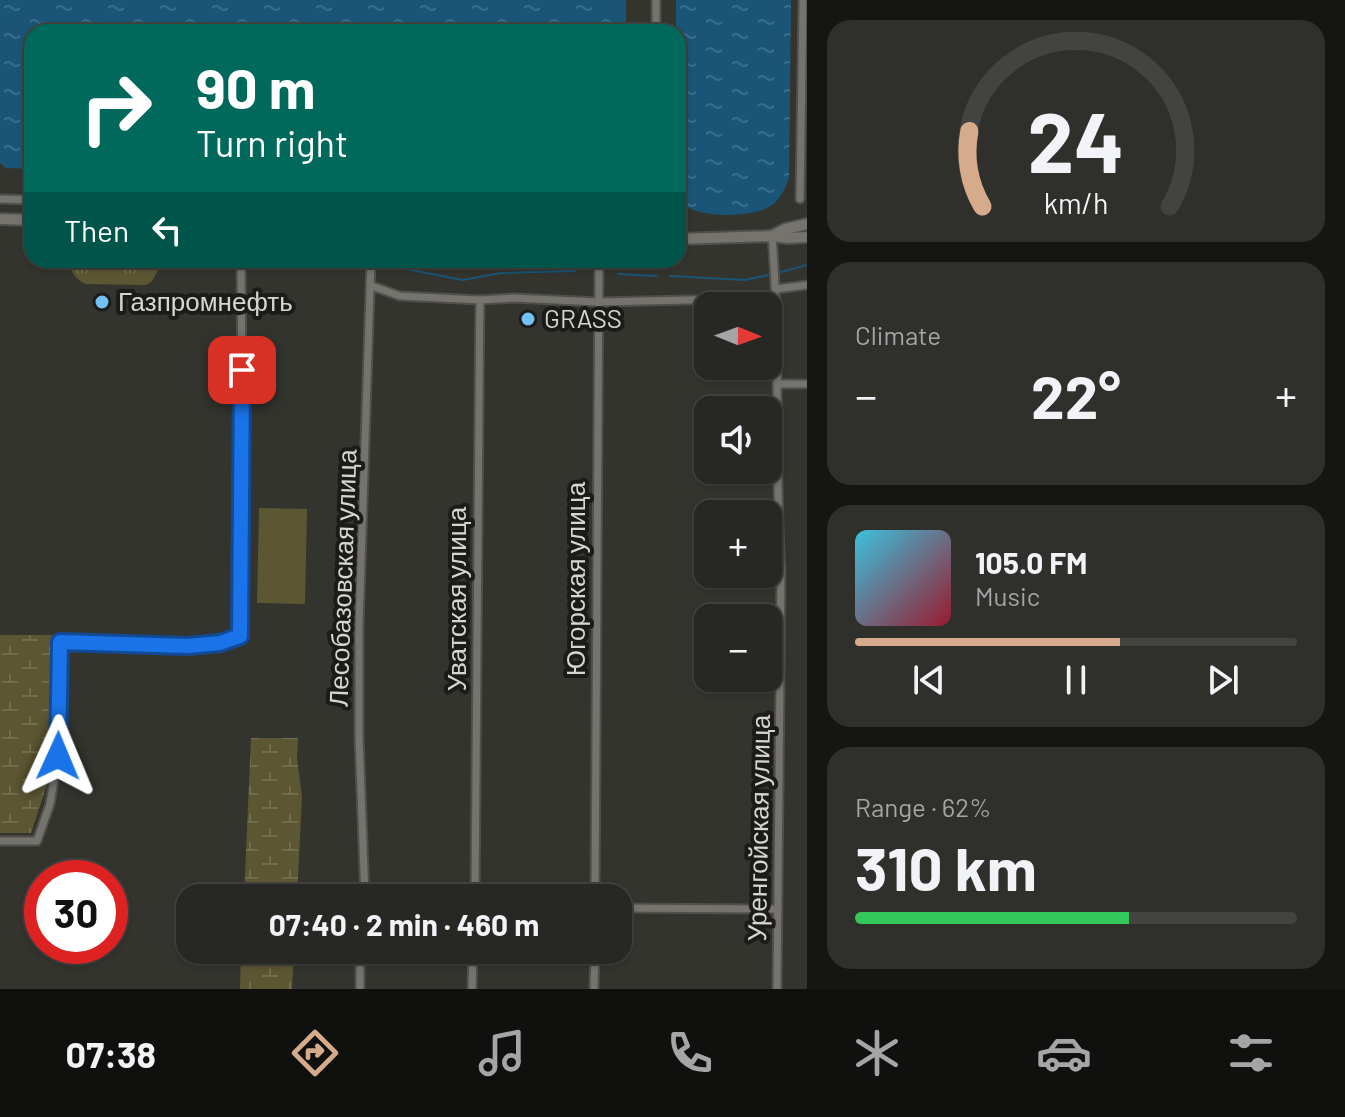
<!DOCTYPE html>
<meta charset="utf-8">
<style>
:root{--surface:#272723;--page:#2f2f2b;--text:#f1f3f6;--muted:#a4a5a6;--line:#434441;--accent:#d6ab8b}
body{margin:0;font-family:Barlow,sans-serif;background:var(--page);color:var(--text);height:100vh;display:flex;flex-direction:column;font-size:30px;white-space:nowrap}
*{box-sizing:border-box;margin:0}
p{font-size:26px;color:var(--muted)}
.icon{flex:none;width:44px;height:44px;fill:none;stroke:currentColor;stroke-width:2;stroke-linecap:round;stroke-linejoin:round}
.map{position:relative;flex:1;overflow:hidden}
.drawer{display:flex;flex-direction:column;gap:20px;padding:20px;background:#151513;width:538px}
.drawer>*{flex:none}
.guide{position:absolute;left:24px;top:24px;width:662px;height:244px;border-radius:24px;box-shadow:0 2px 6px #0004,0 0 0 2px var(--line);background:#00695c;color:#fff;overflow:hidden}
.needle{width:52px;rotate:91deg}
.controls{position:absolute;left:694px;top:292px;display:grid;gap:16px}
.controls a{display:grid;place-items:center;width:88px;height:88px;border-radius:16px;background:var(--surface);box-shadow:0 2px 6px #0004,0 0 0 2px var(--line);font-size:40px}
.speed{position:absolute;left:24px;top:860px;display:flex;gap:16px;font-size:40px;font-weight:700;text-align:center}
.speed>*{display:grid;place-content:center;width:104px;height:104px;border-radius:50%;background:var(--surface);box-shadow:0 2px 6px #0004,0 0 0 2px var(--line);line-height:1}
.speed .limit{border:12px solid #d22;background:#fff;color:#111}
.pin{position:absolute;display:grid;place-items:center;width:68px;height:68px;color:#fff;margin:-34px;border-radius:16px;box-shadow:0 4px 12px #0006}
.me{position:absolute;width:88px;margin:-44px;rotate:1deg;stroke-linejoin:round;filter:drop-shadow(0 0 6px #0008)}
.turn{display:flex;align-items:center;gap:28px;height:168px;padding:0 40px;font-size:36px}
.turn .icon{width:104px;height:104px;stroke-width:2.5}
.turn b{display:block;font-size:56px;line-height:68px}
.then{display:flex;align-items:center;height:76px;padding:0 40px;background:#0003;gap:16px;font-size:30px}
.big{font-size:60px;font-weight:700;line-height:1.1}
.drawer .tile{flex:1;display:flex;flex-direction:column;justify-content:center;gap:12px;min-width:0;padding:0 28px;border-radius:24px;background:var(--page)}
.drawer .dial{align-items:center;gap:0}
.dial svg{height:208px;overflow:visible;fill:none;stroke:var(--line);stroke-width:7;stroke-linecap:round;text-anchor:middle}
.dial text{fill:var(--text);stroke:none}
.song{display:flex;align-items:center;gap:24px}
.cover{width:96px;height:96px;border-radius:12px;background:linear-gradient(135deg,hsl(190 70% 55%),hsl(350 70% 35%))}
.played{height:8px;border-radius:4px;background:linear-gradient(90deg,var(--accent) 60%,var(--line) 60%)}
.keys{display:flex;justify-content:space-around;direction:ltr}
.heat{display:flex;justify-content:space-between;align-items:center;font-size:44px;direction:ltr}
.charge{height:12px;border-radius:6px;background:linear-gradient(90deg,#34c759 62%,var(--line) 0)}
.trip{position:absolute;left:176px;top:884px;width:456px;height:80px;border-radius:24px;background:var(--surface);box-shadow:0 2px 6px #0004,0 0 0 2px var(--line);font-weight:700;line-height:80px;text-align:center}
.tab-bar{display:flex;height:128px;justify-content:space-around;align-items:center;background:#10100e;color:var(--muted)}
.tab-bar .icon{width:56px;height:56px}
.tab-bar .selected{color:var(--accent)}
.tab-bar b{font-size:36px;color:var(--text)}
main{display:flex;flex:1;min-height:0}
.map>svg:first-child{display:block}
.grass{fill:url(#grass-tufts)}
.wetland{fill:url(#wetland-marsh)}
.pitch{fill:#5d5633}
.water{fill:url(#water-ripples)}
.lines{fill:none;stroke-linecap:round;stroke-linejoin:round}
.stream{stroke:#1a5577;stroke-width:2}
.minor-casing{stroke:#504f4b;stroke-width:11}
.secondary-casing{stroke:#504f4b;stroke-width:14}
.minor{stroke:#74736e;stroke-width:7}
.secondary{stroke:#74736e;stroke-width:10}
.route-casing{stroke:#114b97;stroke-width:20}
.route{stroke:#1a73e8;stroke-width:14}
.poi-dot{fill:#71c1f5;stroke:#1c1b19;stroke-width:3}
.labels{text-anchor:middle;stroke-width:8;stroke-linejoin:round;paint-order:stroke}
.poi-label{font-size:26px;fill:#d5d5d2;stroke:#1c1b19;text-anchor:start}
.street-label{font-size:26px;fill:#d5d5d2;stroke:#1c1b19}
</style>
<main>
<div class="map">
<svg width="807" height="989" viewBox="0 0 807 989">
<defs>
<pattern id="grass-tufts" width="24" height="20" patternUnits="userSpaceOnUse" patternTransform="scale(2)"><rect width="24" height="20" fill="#5d5633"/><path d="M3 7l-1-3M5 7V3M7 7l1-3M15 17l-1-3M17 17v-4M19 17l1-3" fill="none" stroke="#736d50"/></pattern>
<pattern id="wetland-marsh" width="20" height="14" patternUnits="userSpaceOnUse" patternTransform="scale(2)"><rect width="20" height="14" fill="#5d5633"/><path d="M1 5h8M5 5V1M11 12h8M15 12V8" fill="none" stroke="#736d50"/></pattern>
<pattern id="water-ripples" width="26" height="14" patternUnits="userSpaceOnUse" patternTransform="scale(2)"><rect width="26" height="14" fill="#1a5577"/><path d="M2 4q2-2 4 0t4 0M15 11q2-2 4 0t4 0" fill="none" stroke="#3a6d89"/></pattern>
</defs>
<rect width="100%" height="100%" fill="#34342f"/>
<!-- grass -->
<path class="grass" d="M67 260H164L152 281 146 285 86 284C76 280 70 270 67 260Z"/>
<!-- wetland -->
<g class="wetland">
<path d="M0 635H55L49 779 31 833H0Z"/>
<path d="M251 738H298L297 758 302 797 297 898H244Z"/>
<path d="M241 950H294L292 989H240Z"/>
</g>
<!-- pitch -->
<path class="pitch" d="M259 508 307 509 305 604 257 603Z"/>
<!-- water -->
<g class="water">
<path d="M0 0H626V32H32V169L6 168 0 163Z"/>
<path d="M676 0H791L789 178C784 191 780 201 767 208 746 218 692 219 678 199V32H676Z"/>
</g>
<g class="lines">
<!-- stream -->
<g class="stream">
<path d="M385 265 463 280 500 273 575 271"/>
<path d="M781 272 807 265"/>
<path d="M618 274 656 276"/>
<path d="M670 276 745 280 768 275"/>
</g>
<defs>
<g id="minor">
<path d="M656 32V0"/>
<path d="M0 199 32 200"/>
<path d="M800 199 803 0"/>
<path d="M772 236C781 347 774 459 781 571L777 989"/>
<path d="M372 286 400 296 480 300 513 298 598 302 776 298"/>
<path d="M776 289 807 285"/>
<path d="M777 384H807"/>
<path d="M0 841H37L50 804 58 756 60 642 188 646 220 643 240 636 242 395 241 260"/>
<path d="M365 898 359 737V625L371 260"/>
<path d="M475 898C477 698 477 499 480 300"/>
<path d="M595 898 599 260"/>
<path d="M618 908 778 909"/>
<path d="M360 989V950"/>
<path d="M472 989 473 950"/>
<path d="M594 989 595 950"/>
</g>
<g id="secondary">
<path d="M0 219 32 220"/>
<path d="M772 236 785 229 807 224"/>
<path d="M678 239 772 236 787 238 807 237"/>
</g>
</defs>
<!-- minor casing -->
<use href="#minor" class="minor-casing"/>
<!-- secondary casing -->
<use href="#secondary" class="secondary-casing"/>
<!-- minor -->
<use href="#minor" class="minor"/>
<!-- secondary -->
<use href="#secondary" class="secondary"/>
</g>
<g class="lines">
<defs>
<path id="route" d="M58 756 60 642 188 646 220 643 240 636 242 370"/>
</defs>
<!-- route casing -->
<use href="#route" class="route-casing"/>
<!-- route -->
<use href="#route" class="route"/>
</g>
<!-- markers -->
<g class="poi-dot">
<circle cx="102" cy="302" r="8"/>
<circle cx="528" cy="319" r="8"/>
</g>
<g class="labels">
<!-- poi labels -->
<g class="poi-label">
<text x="118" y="311">Газпромнефть</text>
<text x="544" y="328">GRASS</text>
</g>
<!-- street labels -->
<g class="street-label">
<text transform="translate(343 578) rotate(-88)" y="9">Лесобазовская улица</text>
<text transform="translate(576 579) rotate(-90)" y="9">Югорская улица</text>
<text transform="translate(457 599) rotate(-90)" y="9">Уватская улица</text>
<text transform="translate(759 828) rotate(-89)" y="9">Уренгойская улица</text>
</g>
</g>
</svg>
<div class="controls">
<a><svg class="needle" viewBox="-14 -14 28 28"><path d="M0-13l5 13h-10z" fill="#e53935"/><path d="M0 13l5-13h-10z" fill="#a4a5a6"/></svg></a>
<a><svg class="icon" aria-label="sound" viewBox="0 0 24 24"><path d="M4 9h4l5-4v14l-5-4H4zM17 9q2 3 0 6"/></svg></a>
<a>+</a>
<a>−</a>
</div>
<div class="speed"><div class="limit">30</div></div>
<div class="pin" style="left:242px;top:370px;background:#d93025"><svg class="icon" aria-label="arrive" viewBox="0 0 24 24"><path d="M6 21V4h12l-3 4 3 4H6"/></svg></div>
<svg class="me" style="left:58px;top:756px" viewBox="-20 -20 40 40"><path d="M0-17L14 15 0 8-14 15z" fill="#1a73e8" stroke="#fff" stroke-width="4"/></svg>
<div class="trip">07:40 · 2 min · 460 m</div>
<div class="guide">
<div class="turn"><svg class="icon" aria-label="right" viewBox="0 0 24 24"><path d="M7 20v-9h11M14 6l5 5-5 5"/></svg><div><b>90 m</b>Turn right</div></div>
<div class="then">Then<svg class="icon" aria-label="left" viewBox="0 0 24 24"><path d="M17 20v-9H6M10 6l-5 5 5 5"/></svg></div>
</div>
</div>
<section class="drawer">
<div class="tile dial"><svg viewBox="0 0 100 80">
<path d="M14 69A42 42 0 1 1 86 69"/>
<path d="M14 69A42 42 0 0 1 9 40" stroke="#d6ab8b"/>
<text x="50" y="56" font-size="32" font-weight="700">24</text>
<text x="50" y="72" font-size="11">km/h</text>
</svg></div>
<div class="tile"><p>Climate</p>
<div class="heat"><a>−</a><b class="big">22°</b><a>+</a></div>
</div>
<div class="tile">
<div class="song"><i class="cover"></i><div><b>105.0 FM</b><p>Music</p></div></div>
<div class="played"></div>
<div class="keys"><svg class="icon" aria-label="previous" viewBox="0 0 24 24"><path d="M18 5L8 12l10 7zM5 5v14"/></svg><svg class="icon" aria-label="pause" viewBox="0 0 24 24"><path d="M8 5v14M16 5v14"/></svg><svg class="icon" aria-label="next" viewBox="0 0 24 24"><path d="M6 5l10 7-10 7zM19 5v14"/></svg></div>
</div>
<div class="tile"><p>Range · 62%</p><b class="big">310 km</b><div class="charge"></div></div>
</section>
</main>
<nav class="tab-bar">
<b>07:38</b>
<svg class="icon selected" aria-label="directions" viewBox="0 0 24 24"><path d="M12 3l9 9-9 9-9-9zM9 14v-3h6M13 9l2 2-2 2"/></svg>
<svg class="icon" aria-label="music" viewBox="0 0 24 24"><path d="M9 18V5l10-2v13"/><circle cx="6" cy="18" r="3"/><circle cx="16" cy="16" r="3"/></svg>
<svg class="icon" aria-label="phone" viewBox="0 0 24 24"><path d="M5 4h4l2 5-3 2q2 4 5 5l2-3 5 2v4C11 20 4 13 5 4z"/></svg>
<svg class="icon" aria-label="climate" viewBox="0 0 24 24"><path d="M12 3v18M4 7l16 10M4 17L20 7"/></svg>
<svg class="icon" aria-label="car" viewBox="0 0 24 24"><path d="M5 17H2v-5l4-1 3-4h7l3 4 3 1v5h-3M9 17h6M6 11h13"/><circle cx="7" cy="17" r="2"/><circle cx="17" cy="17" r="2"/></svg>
<svg class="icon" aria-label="filters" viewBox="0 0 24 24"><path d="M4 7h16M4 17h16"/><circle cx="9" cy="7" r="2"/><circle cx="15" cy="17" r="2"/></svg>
</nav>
